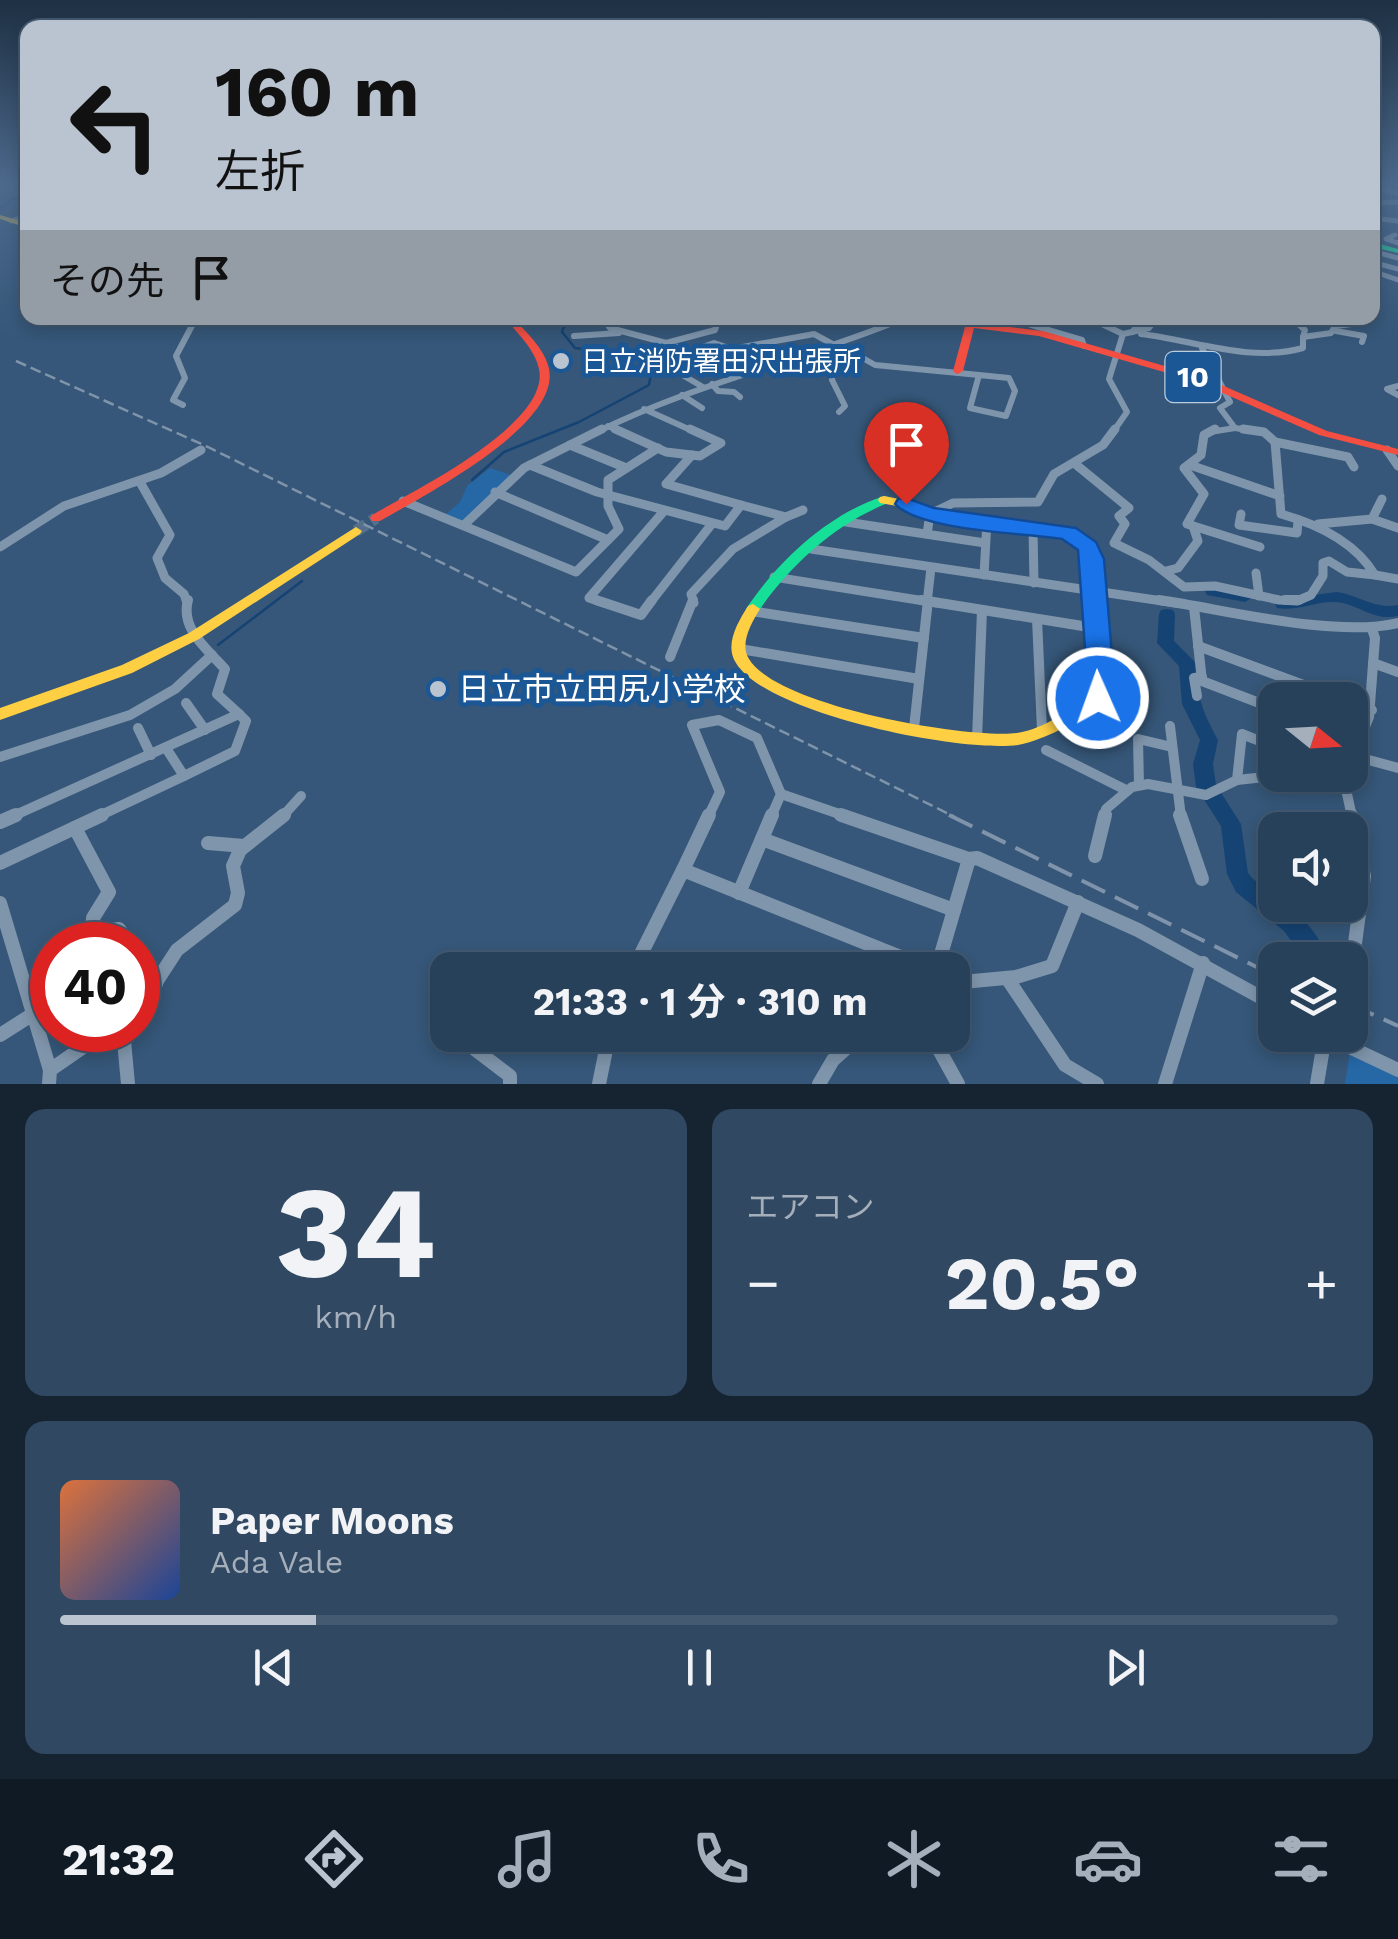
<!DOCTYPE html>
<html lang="ja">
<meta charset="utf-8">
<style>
:root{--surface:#28415b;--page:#304861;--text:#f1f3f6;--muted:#a5afbb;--line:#445a71;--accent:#b9c4d0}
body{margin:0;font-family:"Work Sans","Noto Sans JP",sans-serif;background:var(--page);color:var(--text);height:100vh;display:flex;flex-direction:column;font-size:38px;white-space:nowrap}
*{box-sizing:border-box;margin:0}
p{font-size:32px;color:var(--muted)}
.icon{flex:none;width:55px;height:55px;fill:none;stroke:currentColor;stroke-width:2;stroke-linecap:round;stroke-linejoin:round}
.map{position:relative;height:1084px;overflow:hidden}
.sheet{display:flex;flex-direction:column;gap:25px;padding:25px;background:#162432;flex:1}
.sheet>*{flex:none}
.guide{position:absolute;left:20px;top:20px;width:1360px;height:305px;border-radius:20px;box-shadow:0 5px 15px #0003,0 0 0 2px var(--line);background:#b9c4d0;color:#111;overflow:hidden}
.needle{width:65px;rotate:108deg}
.fabs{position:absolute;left:1258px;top:682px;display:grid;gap:20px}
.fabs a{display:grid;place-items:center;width:110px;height:110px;border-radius:20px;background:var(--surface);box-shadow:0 5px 15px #0003,0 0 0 2px var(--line);font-size:50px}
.speed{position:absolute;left:30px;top:922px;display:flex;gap:20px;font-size:50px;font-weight:700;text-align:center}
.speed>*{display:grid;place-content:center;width:130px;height:130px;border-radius:50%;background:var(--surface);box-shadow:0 5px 15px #0003,0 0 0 2px var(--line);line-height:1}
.speed .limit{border:15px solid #d22;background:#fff;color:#111}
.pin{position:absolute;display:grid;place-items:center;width:85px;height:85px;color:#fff;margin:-102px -42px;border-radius:50% 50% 50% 0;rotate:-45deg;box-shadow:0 0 10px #0007}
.pin .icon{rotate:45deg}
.me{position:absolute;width:110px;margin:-55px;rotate:358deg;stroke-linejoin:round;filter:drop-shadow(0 0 8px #0008)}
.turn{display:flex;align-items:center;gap:35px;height:210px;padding:0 30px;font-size:45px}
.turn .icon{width:130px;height:130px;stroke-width:2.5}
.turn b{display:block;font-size:70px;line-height:85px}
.then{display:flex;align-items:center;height:95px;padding:0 30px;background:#0003;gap:20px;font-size:38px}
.big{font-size:75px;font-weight:700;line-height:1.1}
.sheet .card{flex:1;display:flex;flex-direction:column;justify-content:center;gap:15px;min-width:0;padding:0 35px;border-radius:20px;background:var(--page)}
.sheet .dial{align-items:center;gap:0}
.dial b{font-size:130px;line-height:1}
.song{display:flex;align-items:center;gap:30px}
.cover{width:120px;height:120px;border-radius:15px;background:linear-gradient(135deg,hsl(20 70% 55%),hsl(220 70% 35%))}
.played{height:10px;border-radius:5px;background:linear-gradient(90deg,var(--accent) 20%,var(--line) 20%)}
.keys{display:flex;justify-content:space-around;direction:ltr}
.heat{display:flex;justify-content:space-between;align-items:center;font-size:55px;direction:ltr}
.sheet .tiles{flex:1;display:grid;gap:25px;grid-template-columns:1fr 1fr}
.card:last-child{grid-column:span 2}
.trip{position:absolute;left:430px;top:952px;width:540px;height:100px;border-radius:20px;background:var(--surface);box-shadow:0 5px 15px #0003,0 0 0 2px var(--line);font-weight:700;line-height:100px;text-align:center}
.menu{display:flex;height:160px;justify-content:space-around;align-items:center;background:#101a24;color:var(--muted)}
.menu .icon{width:70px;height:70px}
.menu .active{color:var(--accent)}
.menu b{font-size:45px;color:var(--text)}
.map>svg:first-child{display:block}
.green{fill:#2667a6}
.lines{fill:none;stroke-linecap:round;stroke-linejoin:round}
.stream{stroke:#154373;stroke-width:2.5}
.river{fill:#154373;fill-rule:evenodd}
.secondary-tunnel{stroke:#54708d;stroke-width:12;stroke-dasharray:12 6;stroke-linecap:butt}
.street-far4{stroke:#7f95ab;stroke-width:5}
.street-far3{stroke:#7f95ab;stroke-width:6}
.street-far2{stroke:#7f95ab;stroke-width:9}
.street-far1{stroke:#7f95ab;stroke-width:10}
.street{stroke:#7f95ab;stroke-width:14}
.fast{fill:#16e098;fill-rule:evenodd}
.slow{fill:#ffcf43;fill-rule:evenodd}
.jam{fill:#f24e42;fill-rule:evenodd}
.rail-far1{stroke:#7f94aa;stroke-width:2.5;stroke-dasharray:11 5;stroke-linecap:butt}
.rail{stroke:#7f94aa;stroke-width:4;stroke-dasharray:26 11;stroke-linecap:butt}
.route{fill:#1a73e8;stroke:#114b97;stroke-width:2.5}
.poi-dot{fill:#b9c4d0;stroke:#1b5794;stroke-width:4}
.labels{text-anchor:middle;stroke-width:10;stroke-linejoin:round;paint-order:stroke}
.far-poi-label{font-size:28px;fill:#fff;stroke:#1b5794;text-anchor:start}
.shield{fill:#1b5794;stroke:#bbcddf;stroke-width:2.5}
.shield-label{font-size:30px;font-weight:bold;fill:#fff}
.poi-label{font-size:32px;fill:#fff;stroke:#1b5794;text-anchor:start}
</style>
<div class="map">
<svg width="1398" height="1084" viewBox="0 0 1398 1084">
<rect width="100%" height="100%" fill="#365779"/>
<!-- green -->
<g class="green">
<path d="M490 468 514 476 465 524 444 516 460 502 467 486Z"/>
<path d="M1350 1052 1398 1076V1084H1345Z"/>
</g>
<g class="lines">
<!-- stream -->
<g class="stream">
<path d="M0 208 13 199 28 198"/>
<path d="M472 480 504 452 579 422 649 385 654 357 575 348 562 332 567 318"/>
<path d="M218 645 302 581"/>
</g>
<!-- river -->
<g class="river">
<path d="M1213 586 1251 593 1253 597 1245 602 1207 595 1205 591 1207 587Z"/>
<path d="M1337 592C1358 595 1376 610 1398 605V616C1376 621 1363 608 1343 603 1321 598 1299 612 1277 608L1275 604 1283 599Z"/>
<path d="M1167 609 1173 610 1175 614 1174 641 1197 664C1195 694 1204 715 1218 740L1213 764 1216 785 1241 824 1248 873 1252 878 1275 897V905C1299 905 1321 940 1330 960H1305L1284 931 1236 892 1227 874 1221 826 1196 787 1193 764 1200 740 1182 704 1179 666 1157 643 1159 614 1161 610Z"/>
</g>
<!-- secondary-tunnel -->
<path class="secondary-tunnel" d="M356 531 376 518"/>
<!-- street-far4 -->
<g class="street-far4">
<path d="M1372 188 1398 193"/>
<path d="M1372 203 1398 202"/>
<path d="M1372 218 1398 221"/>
<path d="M11 221 28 216"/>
<path d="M1395 235 1386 239 1398 243"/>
<path d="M1372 251 1398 258"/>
<path d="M1372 262 1398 269"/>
<path d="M1372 271 1398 280"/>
</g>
<!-- street-far3 -->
<g class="street-far3">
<path d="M603 318 610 328 670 344 735 377"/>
<path d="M639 318 650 321 657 318"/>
<path d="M1008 318 1082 340 1084 346"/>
<path d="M1089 318 1123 334"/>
<path d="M1293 319 1305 330 1303 337"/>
<path d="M1336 331 1364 336 1362 342"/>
<path d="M1132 332 1145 318"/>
<path d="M1141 334C1193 340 1250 363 1303 348V337L1331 333 1335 326 1352 324 1356 318"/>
<path d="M574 336 619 333"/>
<path d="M666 343 715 330 717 324"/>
<path d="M840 345 875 365 979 375"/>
<path d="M1202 348 1230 402 1220 408 1235 428 1261 432"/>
<path d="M688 352 714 343 732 349 814 334 836 346 832 380 845 406 839 412"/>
<path d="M655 369 691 354"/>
<path d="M979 375 1009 378 1015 391 1006 416 970 408Z"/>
<path d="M684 376 703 387"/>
<path d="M712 384 718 391 734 392 740 397"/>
<path d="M1398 386 1387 389 1398 395"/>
<path d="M682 395 702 408"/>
<path d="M183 405 173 400 185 378 176 356 196 318"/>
<path d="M644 409 695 432"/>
<path d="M608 426 621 432"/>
<path d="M597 432C696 383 804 360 905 318"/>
<path d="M1113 432 1127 412 1109 379 1123 334 1149 328 1157 318"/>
<path d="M1210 432 1235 428"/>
</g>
<!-- street-far2 -->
<g class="street-far2">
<path d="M615 429 666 452 700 456 721 443 690 429"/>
<path d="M1215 429 1204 435 1201 455 1184 468 1204 494 1187 524 1260 547"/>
<path d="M1275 442 1348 457 1354 467"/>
<path d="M570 445 624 467"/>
<path d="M1387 450 1398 466"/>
<path d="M1074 463 1129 508 1119 516 1125 524 1114 543 1149 560 1184 587 1215 586 1279 600 1297 601 1311 595 1323 576V563L1329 561 1347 572 1375 575C1355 542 1317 524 1281 514L1275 442 1264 432 1243 429"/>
<path d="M530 465 597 492 725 526 741 505 666 484 692 455"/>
<path d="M1190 465 1280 496"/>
<path d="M140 482 170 535 157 558 165 578 184 594 187 603"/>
<path d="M495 492 608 540"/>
<path d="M403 501 576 572 619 529 608 506V480L658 448"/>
<path d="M1241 514 1239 525 1297 533 1298 521"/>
<path d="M786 517 803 510"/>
<path d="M1372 519 1398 528"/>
<path d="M846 522 985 543"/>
<path d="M465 524 524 468 602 429"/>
<path d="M1318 524 1372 519 1382 499"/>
<path d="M1033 528 1034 583"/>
<path d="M927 534 930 514 953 503 1038 502 1054 474 1103 445 1115 429"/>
<path d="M0 547 64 506 161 473 201 450"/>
<path d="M811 549 1176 603"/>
<path d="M1166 571 1178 568 1198 541 1193 526"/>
<path d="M1256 573 1259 596"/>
<path d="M984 575 987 521"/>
<path d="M1375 575 1398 579"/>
<path d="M774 577 937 603"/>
<path d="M604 603 589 598 664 511"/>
<path d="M650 603 711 525"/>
<path d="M694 603 691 594 733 549 786 517 741 505"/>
<path d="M927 603 931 568"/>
</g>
<!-- street-far1 -->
<g class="street-far1">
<path d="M596 600 641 615 652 600"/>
<path d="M921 600 1095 628"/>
<path d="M1159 600C1228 610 1333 638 1398 623"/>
<path d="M1285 600H1299"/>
<path d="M1194 607 1202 681 1275 709"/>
<path d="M751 611 924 638"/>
<path d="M1037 619 1042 730"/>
<path d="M1198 646 1344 700"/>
<path d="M740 649 919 679"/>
<path d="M670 657 693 600"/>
<path d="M1373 663 1398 672"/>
<path d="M1197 696 1194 678 1202 677"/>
<path d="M1350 702 1372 710"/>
<path d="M186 703 205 730"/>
<path d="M1170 726 1181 817"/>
<path d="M138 728 151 755"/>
<path d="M914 728 928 600"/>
<path d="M977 739 982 610"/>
<path d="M1046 750 1126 790"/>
<path d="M1354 756 1398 768"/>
<path d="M0 757 130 715 175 689 212 655"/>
<path d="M1350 762 1369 717 1375 638 1372 629"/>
<path d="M1343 775 1352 817"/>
<path d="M184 776 235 751 246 721 239 714"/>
<path d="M1237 780 1242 734 1275 747"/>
<path d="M1139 785 1138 739 1172 747"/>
<path d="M781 794 848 817"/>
<path d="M11 817 239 714 217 694 225 669C207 649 180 629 188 600"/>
<path d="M97 817 184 776 166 748"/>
<path d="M282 817 301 796"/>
<path d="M708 817 720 792 692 725 719 720 757 738 781 794 771 817"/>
<path d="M1104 817 1106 809 1132 787 1148 784 1206 795 1237 780 1283 775"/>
</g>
<!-- street -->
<g class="street">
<path d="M841 815 969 859 977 858 1138 930 1275 1005"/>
<path d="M1180 815 1202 879"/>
<path d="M0 822 16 815"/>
<path d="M75 828 109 892 93 918 91 945"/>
<path d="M762 839 954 910"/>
<path d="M208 843 244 846"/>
<path d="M1095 856 1105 815"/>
<path d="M0 863 102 815"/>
<path d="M683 870 709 815"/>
<path d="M739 893 772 815"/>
<path d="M0 903 50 1070 49 1084"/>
<path d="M92 933 119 929 130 945"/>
<path d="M138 956 156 984"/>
<path d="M633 970 683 870 923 966 937 968 969 859"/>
<path d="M1351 973 1364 876 1351 815"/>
<path d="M1007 978 1065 1065 1097 1084"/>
<path d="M952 983 1016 977 1052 966 1078 902"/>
<path d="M138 1010 177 950 235 905 238 893 233 866 240 850 284 815"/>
<path d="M123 1030 128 1084"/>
<path d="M0 1035 52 1002"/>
<path d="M931 1035 958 1084"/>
<path d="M1324 1035 1398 1070"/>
<path d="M464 1041 510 1076V1084"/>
<path d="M50 1070 108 1030"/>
<path d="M599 1084 609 1035"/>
<path d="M819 1084 833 1060 861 1035"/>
<path d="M1165 1084 1203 963"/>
<path d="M1317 1084 1325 1036"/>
</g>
<!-- fast -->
<g class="fast">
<path d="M1372 242 1398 249V253L1372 247Z"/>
<path d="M884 496 888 497 890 500 888 503C835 524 790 565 758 612H748L746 609C778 561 828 514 884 496Z"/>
</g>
<!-- slow -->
<g class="slow">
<path d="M0 215 28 223V228L0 219Z"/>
<path d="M884 496 915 502 933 511 1068 529 1092 544 1108 691C1099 714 1043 741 1018 745 960 753 767 714 736 663 724 645 738 622 748 606L753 604 760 609C752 622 739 644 749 659 777 706 965 739 1017 733 1045 729 1069 709 1092 695L1094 691 1082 549 1065 536 926 517 908 508 880 503 878 500 880 497Z"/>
<path d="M356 527 362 531 360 534 199 639 132 673 0 720V708L122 665 189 633Z"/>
</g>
<!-- jam -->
<g class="jam">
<path d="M505 318H513C526 332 545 349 549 369 561 426 421 497 380 521H372L370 518 372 515C412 492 551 424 539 369 535 349 517 333 505 318Z"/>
<path d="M910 318H932L1043 331 1203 377 1327 431 1398 449V455L1319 435 1195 381 1039 336 974 328 963 371 958 374 955 373 953 371 965 327 914 321Z"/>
</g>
<!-- rail-far1 -->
<path class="rail-far1" d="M16 361 208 447 955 817"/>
<!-- rail -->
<g class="rail">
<path d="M949 815 1275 976"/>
<path d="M1350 1004 1398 1026"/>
</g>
</g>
<!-- sky -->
<linearGradient id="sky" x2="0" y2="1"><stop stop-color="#1e3043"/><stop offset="0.55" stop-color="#4c698c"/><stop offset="1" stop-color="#4c698c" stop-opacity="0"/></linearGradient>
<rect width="1398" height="336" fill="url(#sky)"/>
<!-- route -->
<path class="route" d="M906 498 934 508 1076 528 1096 542 1104 559 1115 691 1108 705H1089L1085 698 1088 691 1078 550 1062 539C1023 533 921 531 895 504L898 499Z"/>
<!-- markers -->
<g class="poi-dot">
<circle cx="561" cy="361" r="10"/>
<circle cx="438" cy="689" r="10"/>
</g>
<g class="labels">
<!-- far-poi labels -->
<g class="far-poi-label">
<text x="581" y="371">日立消防署田沢出張所</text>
</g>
<!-- shield labels -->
<rect class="shield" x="1165.5" y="352" width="55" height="50" rx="8"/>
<g class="shield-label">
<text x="1193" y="387">10</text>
</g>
<!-- poi labels -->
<g class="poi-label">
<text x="458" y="700">日立市立田尻小学校</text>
</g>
</g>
</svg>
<div class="fabs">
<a><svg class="needle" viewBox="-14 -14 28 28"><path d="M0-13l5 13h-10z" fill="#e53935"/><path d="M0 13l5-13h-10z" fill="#a5afbb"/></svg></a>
<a><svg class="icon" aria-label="sound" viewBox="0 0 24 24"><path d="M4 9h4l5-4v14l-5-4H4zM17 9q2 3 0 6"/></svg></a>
<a><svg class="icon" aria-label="layers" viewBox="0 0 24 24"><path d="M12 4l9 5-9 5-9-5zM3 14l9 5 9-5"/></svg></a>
</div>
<div class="speed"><div class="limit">40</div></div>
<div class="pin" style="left:906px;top:504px;background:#d93025"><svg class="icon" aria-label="arrive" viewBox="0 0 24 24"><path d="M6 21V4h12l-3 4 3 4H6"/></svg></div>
<svg class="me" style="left:1098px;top:698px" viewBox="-20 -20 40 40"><circle r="17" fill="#1a73e8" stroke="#fff" stroke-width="3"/><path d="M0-11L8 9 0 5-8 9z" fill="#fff"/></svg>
<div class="trip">21:33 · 1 分 · 310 m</div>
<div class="guide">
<div class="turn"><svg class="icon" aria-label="left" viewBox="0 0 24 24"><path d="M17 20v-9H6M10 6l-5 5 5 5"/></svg><div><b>160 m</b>左折</div></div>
<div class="then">その先<svg class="icon" aria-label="arrive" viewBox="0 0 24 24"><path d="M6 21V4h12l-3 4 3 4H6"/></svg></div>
</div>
</div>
<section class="sheet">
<div class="tiles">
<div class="card dial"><b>34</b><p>km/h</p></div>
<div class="card"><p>エアコン</p>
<div class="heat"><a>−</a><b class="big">20.5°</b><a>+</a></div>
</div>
<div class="card">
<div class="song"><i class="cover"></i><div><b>Paper Moons</b><p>Ada Vale</p></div></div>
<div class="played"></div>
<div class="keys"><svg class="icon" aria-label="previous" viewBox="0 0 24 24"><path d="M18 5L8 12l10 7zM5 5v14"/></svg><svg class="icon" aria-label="pause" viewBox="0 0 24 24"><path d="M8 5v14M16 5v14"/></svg><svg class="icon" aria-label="next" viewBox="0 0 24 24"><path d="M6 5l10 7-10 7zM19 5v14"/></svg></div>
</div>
</div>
</section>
<nav class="menu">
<b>21:32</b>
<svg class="icon active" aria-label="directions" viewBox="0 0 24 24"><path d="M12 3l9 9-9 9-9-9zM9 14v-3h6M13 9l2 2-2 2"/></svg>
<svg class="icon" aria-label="music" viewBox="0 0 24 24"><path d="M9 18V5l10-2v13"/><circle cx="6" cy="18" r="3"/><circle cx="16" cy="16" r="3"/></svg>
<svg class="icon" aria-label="phone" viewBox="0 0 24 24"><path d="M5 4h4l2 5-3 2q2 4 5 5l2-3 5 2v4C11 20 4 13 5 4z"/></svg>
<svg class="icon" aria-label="climate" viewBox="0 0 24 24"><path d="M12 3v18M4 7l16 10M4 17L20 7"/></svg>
<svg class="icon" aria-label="car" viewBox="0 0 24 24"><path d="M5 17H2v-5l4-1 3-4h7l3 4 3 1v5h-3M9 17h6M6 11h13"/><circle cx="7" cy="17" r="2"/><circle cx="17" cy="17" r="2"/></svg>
<svg class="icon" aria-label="filters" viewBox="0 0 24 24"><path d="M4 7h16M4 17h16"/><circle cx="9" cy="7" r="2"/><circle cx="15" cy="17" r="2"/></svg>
</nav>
